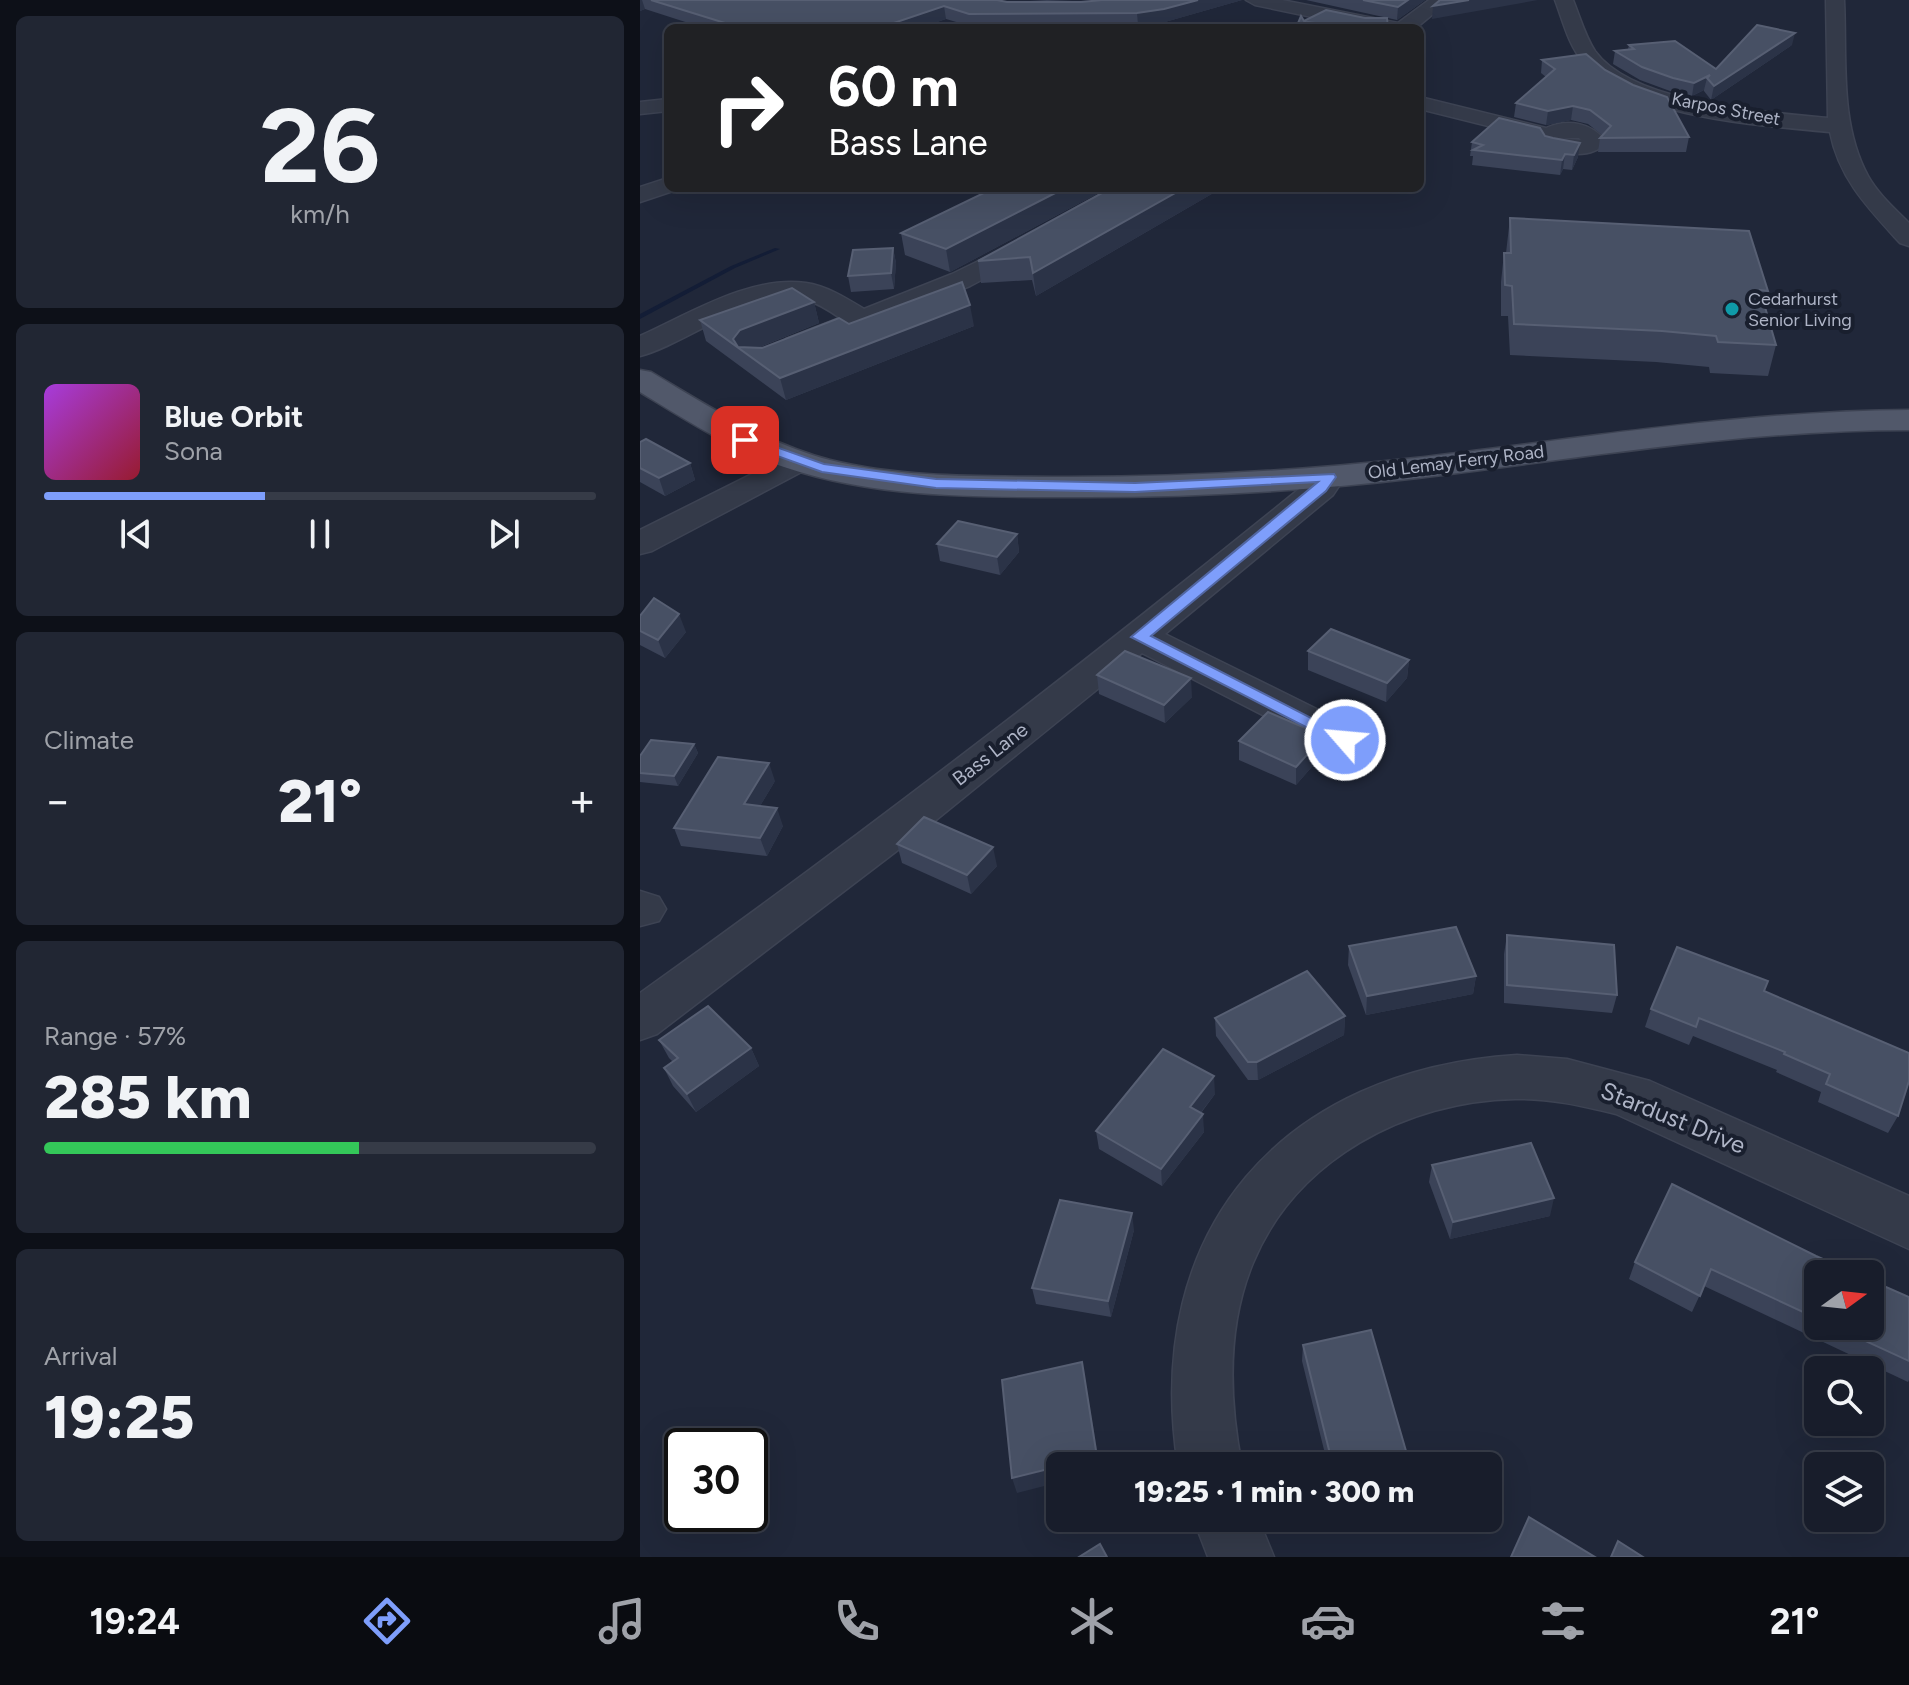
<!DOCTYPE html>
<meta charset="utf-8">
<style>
:root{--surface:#181d2b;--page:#212633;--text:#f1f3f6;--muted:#9fa2a9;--line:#363b47;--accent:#7e9efb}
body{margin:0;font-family:Figtree,sans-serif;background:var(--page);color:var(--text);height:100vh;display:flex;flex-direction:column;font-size:30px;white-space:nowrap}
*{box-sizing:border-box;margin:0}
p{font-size:26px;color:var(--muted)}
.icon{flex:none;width:44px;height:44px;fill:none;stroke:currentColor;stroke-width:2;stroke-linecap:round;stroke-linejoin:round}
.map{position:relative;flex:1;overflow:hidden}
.drawer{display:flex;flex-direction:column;gap:16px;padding:16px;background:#0d1018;width:640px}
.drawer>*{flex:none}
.banner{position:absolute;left:24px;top:24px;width:760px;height:168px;border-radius:12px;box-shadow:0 8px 32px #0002,0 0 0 2px var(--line);background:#202124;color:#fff;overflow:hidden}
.needle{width:52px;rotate:75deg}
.controls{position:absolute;left:1164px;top:1260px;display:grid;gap:16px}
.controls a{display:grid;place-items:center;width:80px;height:80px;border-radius:12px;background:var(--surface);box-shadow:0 8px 32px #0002,0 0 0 2px var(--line);font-size:40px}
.speed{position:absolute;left:24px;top:1428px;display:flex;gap:16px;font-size:40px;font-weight:700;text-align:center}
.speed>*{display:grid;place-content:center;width:104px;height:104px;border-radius:50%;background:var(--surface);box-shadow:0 8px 32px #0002,0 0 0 2px var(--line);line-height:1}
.speed .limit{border:4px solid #111;border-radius:12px;background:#fff;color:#111}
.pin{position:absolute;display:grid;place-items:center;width:68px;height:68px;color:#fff;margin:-34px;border-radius:16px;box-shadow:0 4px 12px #0006}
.me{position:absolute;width:88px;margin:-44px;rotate:297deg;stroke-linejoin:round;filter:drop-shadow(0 0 6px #0008)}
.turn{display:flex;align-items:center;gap:28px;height:168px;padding:0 32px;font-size:36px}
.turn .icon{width:104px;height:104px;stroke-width:2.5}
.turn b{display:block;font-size:56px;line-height:68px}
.big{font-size:60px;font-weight:800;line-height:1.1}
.drawer .widget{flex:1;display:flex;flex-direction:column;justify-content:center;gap:12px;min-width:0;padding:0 28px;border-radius:12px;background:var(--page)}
.drawer .dial{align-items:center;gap:0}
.dial b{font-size:104px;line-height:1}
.song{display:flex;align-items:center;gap:24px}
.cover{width:96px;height:96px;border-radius:12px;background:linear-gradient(135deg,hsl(280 70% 55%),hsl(350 70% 35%))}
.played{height:8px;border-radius:4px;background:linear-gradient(90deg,var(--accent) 40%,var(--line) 40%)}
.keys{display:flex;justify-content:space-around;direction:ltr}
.heat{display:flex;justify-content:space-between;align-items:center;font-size:44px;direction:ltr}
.charge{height:12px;border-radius:6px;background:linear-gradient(90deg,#34c759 57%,var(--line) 0)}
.trip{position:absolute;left:406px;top:1452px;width:456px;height:80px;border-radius:12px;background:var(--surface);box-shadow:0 8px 32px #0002,0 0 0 2px var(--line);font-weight:800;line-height:80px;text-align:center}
.menu{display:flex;height:128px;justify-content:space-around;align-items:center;background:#0a0c11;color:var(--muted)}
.menu .icon{width:56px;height:56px}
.menu .selected{color:var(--accent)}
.menu b{font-size:36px;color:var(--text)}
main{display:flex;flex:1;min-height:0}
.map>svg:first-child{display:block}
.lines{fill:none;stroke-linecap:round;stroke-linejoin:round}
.stream{fill:#131d36;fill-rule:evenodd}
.minor-casing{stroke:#3d4353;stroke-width:3}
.major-casing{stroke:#3d4353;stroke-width:3}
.minor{fill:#343a49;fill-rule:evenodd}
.major{fill:#51586a;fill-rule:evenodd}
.wall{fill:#3b4358}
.shaded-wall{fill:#2b3347}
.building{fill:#475064;stroke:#575f73;stroke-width:2}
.route{fill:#7e9efb;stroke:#5267a3;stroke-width:2}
.culture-dot{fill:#0f9aa8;stroke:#191f2e;stroke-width:3}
.labels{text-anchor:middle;stroke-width:8;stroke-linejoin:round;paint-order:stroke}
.far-street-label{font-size:18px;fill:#aeb4c6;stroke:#191f2e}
.far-poi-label{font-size:18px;fill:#aeb4c6;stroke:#191f2e;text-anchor:start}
.street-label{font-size:20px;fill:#aeb4c6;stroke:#191f2e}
.near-street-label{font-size:24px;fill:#aeb4c6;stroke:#191f2e}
</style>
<main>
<section class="drawer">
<div class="widget dial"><b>26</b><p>km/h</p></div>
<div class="widget">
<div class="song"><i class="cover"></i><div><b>Blue Orbit</b><p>Sona</p></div></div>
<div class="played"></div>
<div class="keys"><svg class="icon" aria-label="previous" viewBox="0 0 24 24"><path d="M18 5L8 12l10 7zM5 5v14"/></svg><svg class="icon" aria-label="pause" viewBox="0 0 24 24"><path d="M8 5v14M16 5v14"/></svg><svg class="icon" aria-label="next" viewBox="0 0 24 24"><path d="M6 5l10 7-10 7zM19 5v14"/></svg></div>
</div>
<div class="widget"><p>Climate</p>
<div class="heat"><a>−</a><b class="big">21°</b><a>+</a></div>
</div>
<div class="widget"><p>Range · 57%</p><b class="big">285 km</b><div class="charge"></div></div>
<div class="widget"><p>Arrival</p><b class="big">19:25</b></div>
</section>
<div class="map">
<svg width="1269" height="1557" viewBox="0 0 1269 1557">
<rect width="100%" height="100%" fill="#202739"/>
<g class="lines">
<!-- stream -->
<path class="stream" d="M135 248 140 249 95 268 0 319V314L91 266Z"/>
<defs>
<g id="minor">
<path d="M606 0H642L758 23 789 0H810L776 28H725L615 5Z"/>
<path d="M915 0H933C940 17 945 36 955 51 993 104 1127 112 1188 118L1186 0H1204C1207 58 1199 123 1228 176 1238 194 1255 209 1269 223V246L1260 243C1229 209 1199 179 1190 132 1120 125 992 119 943 62 928 44 923 21 915 0Z"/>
<path d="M780 97 906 128C928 118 953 123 966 142 952 160 923 154 904 147L900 139 780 109ZM921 138H939L941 140Z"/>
<path d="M28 99V111L0 114V102Z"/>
<path d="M28 178V188L36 190 0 202V187Z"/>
<path d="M388 237 397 240 401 245 397 250 330 286 166 351H146L142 345 146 339 200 318C190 311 179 304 167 300 119 285 47 344 0 356V336C49 314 111 275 166 283 187 286 206 298 224 309L312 274Z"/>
<path d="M158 451 169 454 174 461 169 468 12 551 0 554V530Z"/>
<path d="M689 467 701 470 705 477 693 495 525 634 719 730 725 740 719 750 705 754 691 750 502 653 275 837 17 1034 0 1040V993C229 830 451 658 669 481L677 470Z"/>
<path d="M0 891 19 897 26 909 19 921 0 926Z"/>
<path d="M877 1055 927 1059 1010 1081 1269 1196V1249L976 1114C943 1106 909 1098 875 1099 767 1101 656 1159 613 1263 586 1328 589 1399 602 1466H538C501 1229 643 1070 877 1055Z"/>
<path d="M553 1518H618L634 1557H568Z"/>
</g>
<path id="major" d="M0 370 11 372C68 406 125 443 190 460 267 479 349 476 428 477 544 477 660 471 775 458 940 439 1102 411 1269 410V430C1103 430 942 458 778 478 659 492 540 498 421 497 328 497 233 497 144 467 92 450 46 420 0 392Z"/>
</defs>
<!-- minor casing -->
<use href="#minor" class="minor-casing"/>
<!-- major casing -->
<use href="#major" class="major-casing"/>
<!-- minor -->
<use href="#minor" class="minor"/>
<!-- major -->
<use href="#major" class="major"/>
</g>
<!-- wall -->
<g class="wall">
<path d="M0 0H357L367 2H441L462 0H602L525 22 498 25 330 26 306 19 279 28H64L5 9 0 11Z"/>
<path d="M390 0H433L407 1Z"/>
<path d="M666 0H785L757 20Z"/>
<path d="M664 21 748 28H656Z"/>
<path d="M989 45 1076 69 1152 45 1071 100 1064 91V90L1052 96 1030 91 1000 80 973 64 975 51 988 49Z"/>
<path d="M902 60 965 70 1049 137 1046 152H958L960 138 962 135 948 124 931 120 906 125 874 117 876 103 906 77 901 73Z"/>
<path d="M905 136 938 157 932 170 923 169 920 175 832 165 833 156H830L832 142Z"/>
<path d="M354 188H468L310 272 265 255 261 233Z"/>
<path d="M471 188H582L396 296 392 280 341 283 338 261Z"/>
<path d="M870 218 1128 291 1125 305 1136 345 1128 376 1070 373 1069 367 1016 362 870 355 868 316H861V282L864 253H866Z"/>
<path d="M253 248 256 263 254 289 211 292 208 276Z"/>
<path d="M174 302 179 323 118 348H122L209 324 334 326 146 400 66 341 60 320Z"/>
<path d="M0 442 50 463 55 480 25 496 0 482Z"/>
<path d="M377 534 379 552 360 575 300 561 297 544Z"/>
<path d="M0 616 46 632 25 658 0 645Z"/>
<path d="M668 651 769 660 767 678 746 702 668 670Z"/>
<path d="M457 675 552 697 525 723 459 694Z"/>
<path d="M684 736 683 754 656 785 599 760V741Z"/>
<path d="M54 744 58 753 38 786 0 782V756Z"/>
<path d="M135 781 120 806 143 826 127 856 41 846 34 828Z"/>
<path d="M257 844 357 866 331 894 262 863Z"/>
<path d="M867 935 977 995 972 1013 864 1003V954Z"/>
<path d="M709 946 836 976 833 994 726 1015 708 965Z"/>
<path d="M1124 991 1258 1116 1248 1133 1178 1102 1181 1092 1136 1072 1137 1070 1053 1036 1049 1045 1005 1027 1011 1009Z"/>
<path d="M705 1016 704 1035 618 1080H608L576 1036 575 1018Z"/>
<path d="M19 1040 111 1048 119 1066 56 1112 33 1086 24 1068 33 1062 29 1058Z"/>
<path d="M575 1094 561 1113 564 1132 522 1186 459 1149 456 1131Z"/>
<path d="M792 1165 910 1216 810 1239 789 1182Z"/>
<path d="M494 1230 471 1317 396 1304 392 1288Z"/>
<path d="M995 1262 1178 1274V1326H1230L1269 1297V1380L1268 1382 1064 1286 1052 1312 989 1279Z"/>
<path d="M663 1345 766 1451 763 1465 688 1466 662 1361Z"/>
</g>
<!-- shaded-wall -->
<g class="shaded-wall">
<path d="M0 0H2L5 9 0 11Z"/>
<path d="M558 0H602L525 22 498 25 497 13Z"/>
<path d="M768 0H785L757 20 758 7Z"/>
<path d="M829 0H898L792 19 793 6Z"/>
<path d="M304 6 306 19 279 28H239Z"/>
<path d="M1155 33 1152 45 1071 100 1074 86Z"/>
<path d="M1070 75 1067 78 1064 90 1052 96 1054 83Z"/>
<path d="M933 106 931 120 906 125 908 111Z"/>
<path d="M940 143 938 157 932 170 934 155Z"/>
<path d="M925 154 923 169 920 175 922 160Z"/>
<path d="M425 188H468L310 272 306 249Z"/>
<path d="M544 188H582L396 296 393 273Z"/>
<path d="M253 248 256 263 254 289 251 273Z"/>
<path d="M174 302 179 323 105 353 94 345 93 339 100 330Z"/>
<path d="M330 305 334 326 146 400 140 378Z"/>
<path d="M50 463 55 480 25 496 19 478Z"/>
<path d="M377 534 379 552 360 575 357 557Z"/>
<path d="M39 614 46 632 25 658 18 640Z"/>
<path d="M769 660 767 678 746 702 747 683Z"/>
<path d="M551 678 552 697 525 723 524 705Z"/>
<path d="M684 736 683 754 656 785V767Z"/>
<path d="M54 744 58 753 38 786 34 776Z"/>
<path d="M129 763 135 781 110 823 104 804Z"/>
<path d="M137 808 143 826 127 856 120 838Z"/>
<path d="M353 847 357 866 331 894 327 875Z"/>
<path d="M836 976 833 994 726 1015 727 996Z"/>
<path d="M705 1016 704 1035 618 1080 617 1062Z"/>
<path d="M111 1048 119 1066 56 1112 47 1094Z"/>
<path d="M574 1076 575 1094 551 1125 550 1107Z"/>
<path d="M563 1114 564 1132 522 1186 521 1169Z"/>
<path d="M914 1198 910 1216 810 1239 813 1222Z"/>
<path d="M492 1213 494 1230 471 1317 468 1301Z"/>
<path d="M442 1362 460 1466H423Z"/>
<path d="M766 1451 763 1465 761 1466H701Z"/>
<path d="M420 1467V1482L377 1493 372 1478Z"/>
</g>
<!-- building -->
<g class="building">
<path d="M11 0H357L367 2H441L462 0H558L524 9 497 13 329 14 304 6 239 28H101Z"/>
<path d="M723 0H768L758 7Z"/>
<path d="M800 0H829L793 6Z"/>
<path d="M686 10 725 18H747L748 28H725L665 22 669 28H656L661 16 664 21Z"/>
<path d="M1117 25 1155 33 1074 86 1067 78 1070 75 1054 83 1033 78 1002 67 975 51 994 49 989 45 1035 41 1076 69Z"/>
<path d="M946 54 965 70 993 85 1027 97 1049 137 960 138 971 126 950 110 933 106 908 111 876 103 915 69 902 60Z"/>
<path d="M859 118 900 128 905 136 913 138 940 143 934 155 925 154 922 160 833 150 843 145 832 142Z"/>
<path d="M354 188H425L306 249 261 233Z"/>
<path d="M471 188H544L393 273 390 257 338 261Z"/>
<path d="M870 218 1109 231 1128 291 1120 290 1136 345 1078 342 1076 336 1022 331 874 324 872 286 865 285 864 253H871Z"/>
<path d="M253 248 251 273 208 276 213 250Z"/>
<path d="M322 282 330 305 140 378 60 320 152 288 174 302 100 330 93 339 98 347 122 348 199 318 209 324Z"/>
<path d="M6 439 50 463 19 478 0 468V442Z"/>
<path d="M318 521 377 534 357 557 297 544Z"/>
<path d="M14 598 39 614 18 640 0 631V616Z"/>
<path d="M691 629 769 660 747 683 668 651Z"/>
<path d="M485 651 551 678 524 705 457 675Z"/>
<path d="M628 712 684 736 656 767 599 741Z"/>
<path d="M11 740 54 744 34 776 0 773V756Z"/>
<path d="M78 757 129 763 104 804 137 808 120 838 34 828Z"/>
<path d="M284 817 353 847 327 875 257 844Z"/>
<path d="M816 927 836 976 727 996 709 946Z"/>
<path d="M867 935 974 945 977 995 867 985Z"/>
<path d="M1037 947 1128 981 1124 991 1269 1053V1081L1258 1116 1186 1084 1190 1074 1144 1054 1145 1052 1059 1018 1056 1027 1011 1009Z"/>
<path d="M667 971 705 1016 617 1062H608L575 1018Z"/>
<path d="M68 1006 111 1048 47 1094 24 1068 38 1058 19 1040Z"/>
<path d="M523 1049 574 1076 550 1107 563 1114 521 1169 456 1131Z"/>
<path d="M891 1143 914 1198 813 1222 792 1165Z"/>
<path d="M1032 1184 1176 1256 1217 1274H1178V1319L1071 1269 1060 1296 995 1262Z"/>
<path d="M420 1200 492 1213 468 1301 392 1288Z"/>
<path d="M1230 1280 1269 1297V1361L1193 1326H1230Z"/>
<path d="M731 1330 766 1451 701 1466H693L663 1345Z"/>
<path d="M442 1362 457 1457 372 1478 362 1380Z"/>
<path d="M889 1517 955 1557H871Z"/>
<path d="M978 1541 1003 1557H971Z"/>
<path d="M460 1544 467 1557H439Z"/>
</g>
<!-- route -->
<path class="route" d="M105 436 184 464 296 479 495 483 694 474 696 477 686 491 511 636 714 740 711 744H699L491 637 678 482 495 492 296 488 182 472 101 443 99 440Z"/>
<!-- markers -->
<circle class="culture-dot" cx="1092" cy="309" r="8"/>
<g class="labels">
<!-- far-street labels -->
<g class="far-street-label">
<text transform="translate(1086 109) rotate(11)" y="6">Karpos Street</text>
<text transform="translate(816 462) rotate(-7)" y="6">Old Lemay Ferry Road</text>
</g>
<!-- far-poi labels -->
<g class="far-poi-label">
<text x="1108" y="305">Cedarhurst<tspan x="1108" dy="21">Senior Living</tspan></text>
</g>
<!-- street labels -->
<g class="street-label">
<text transform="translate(350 754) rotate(-38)" y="7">Bass Lane</text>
</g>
<!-- near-street labels -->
<g class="near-street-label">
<text transform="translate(1033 1118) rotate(22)" y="8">Stardust Drive</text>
</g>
</g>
</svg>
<div class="controls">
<a><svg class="needle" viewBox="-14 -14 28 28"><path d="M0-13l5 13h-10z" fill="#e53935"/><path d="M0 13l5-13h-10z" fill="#9fa2a9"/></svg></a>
<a><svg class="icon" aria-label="search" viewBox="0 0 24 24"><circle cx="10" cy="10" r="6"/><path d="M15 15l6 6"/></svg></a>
<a><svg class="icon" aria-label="layers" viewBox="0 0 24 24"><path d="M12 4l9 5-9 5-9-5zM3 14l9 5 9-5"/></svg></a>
</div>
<div class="speed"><div class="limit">30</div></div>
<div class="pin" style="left:105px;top:440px;background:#d93025"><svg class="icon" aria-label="arrive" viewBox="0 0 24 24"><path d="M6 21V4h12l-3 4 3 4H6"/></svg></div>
<svg class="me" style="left:705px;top:740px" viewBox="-20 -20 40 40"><circle r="17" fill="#7e9efb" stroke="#fff" stroke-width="3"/><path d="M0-11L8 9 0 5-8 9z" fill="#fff"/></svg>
<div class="trip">19:25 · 1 min · 300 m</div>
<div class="banner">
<div class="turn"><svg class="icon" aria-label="right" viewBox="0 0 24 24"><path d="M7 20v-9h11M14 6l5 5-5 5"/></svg><div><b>60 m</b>Bass Lane</div></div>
</div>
</div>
</main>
<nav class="menu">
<b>19:24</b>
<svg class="icon selected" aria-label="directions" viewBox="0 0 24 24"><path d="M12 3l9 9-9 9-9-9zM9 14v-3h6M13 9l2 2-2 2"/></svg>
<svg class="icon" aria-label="music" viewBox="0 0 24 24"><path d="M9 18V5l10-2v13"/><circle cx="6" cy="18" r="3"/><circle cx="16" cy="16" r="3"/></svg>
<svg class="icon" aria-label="phone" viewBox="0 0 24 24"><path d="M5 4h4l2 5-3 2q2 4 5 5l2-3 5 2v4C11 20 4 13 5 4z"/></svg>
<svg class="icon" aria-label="climate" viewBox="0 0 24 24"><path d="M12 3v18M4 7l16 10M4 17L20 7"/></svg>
<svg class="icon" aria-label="car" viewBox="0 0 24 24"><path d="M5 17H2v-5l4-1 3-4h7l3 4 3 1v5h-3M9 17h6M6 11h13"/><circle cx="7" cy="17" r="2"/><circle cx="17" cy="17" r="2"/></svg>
<svg class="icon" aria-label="filters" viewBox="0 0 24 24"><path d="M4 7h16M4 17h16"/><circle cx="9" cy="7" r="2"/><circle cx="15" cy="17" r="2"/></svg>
<b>21°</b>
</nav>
